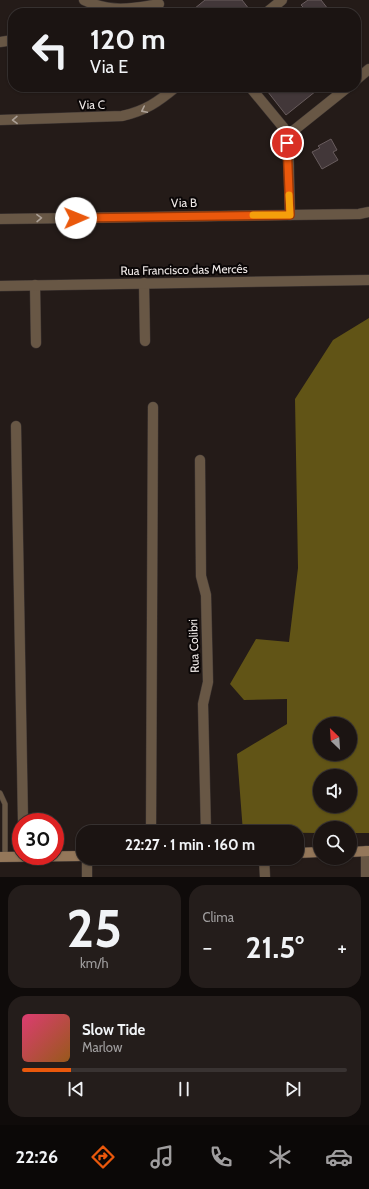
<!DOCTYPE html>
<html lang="pt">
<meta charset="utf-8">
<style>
:root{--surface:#1b1412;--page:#241d1b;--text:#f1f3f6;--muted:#a09e9f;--line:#393332;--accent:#ea580c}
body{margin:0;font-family:Cabin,sans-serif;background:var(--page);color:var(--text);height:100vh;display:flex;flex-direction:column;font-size:15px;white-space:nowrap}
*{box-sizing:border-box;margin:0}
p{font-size:13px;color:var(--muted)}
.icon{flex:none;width:22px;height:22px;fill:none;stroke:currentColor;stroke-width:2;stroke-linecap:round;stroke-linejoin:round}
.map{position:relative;height:877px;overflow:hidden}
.drawer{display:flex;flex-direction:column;gap:8px;padding:8px;background:#0f0b0a;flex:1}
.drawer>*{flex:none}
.hud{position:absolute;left:8px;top:8px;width:353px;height:84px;border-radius:16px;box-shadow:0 1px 3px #0004,0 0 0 1px var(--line);background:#1b1412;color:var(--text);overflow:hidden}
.needle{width:26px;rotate:335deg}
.fabs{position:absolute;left:313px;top:717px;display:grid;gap:8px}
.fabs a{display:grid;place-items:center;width:44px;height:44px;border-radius:50%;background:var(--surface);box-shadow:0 1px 3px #0004,0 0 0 1px var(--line);font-size:20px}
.speed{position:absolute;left:12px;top:813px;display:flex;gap:8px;font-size:20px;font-weight:700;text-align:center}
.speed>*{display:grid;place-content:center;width:52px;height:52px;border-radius:50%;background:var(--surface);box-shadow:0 1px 3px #0004,0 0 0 1px var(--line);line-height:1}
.speed .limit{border:6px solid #d22;background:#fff;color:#111}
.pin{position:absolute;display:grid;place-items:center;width:34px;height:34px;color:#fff;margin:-17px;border:2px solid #fff;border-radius:50%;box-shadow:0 1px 4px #0007}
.me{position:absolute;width:44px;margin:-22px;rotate:89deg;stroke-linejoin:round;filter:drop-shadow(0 0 3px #0008)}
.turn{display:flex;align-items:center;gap:14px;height:84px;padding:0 16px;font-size:18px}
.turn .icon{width:52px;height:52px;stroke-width:2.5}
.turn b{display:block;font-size:28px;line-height:34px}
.big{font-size:30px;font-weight:800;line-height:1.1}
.drawer .tile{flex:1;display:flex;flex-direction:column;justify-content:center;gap:6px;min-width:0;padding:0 14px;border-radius:16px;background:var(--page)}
.drawer .dial{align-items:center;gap:0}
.dial b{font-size:52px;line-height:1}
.song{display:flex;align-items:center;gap:12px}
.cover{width:48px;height:48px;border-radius:6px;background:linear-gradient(135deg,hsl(340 70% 55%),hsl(30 70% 35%))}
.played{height:4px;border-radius:2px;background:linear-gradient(90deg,var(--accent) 15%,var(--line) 15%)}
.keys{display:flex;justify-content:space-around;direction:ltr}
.heat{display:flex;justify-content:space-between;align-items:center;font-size:22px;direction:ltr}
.drawer .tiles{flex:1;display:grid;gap:8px;grid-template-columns:1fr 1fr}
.tile:last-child{grid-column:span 2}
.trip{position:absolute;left:76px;top:825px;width:228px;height:40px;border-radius:16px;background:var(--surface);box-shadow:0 1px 3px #0004,0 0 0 1px var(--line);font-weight:800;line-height:40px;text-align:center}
.dock{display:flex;height:64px;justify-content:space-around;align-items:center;background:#0b0807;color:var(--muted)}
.dock .icon{width:28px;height:28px}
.dock .current{color:var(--accent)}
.dock b{font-size:18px;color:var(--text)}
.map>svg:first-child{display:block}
.forest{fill:#615416;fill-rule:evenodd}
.building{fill:#423739;stroke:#685c5d}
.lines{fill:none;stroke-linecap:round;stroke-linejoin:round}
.lane-casing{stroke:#403835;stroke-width:6}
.street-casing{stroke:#403835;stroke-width:11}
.secondary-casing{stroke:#403835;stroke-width:11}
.lane{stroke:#685745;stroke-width:5}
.street{stroke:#685745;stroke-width:10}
.secondary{stroke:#94775a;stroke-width:10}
.oneway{stroke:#aca096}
.route-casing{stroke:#983908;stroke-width:10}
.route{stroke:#ea580c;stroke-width:7}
.slow{stroke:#f59e0b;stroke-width:7}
.labels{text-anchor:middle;stroke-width:4;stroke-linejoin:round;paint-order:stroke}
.street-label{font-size:12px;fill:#efe9e7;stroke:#0a0606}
</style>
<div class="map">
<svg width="369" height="877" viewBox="0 0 369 877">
<rect width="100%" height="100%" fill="#241b18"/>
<!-- forest -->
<path class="forest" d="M369 318V833H350V828H320V833L243 832 237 754 287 724V699L244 700 230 684 256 639 289 642 298 568 295 399 333 340ZM320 724H350V754H320ZM320 776H350V806H320Z"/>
<!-- building -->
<g class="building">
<path d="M205 0H242L249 9 244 13H189Z"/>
<path d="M308 0H321L328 9 323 13H296L303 7 301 5Z"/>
<path d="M264 87H321L286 115Z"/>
<path d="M331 139 337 150 333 152 338 160 322 169 312 152 320 148 318 146Z"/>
</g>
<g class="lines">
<defs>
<path id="lane" d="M0 793 5 804V857"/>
<g id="street">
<path d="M84 0C110 13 131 9 159 4"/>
<path d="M266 13 282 0"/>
<path d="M0 42 13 40"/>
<path d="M356 80 369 69"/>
<path d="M250 87 283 127 288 135 290 215"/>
<path d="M0 120 122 116C145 111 158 102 176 87"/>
<path d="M288 135 348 87"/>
<path d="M0 219 359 214 369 212"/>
<path d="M144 283 145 341"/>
<path d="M35 285 36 343"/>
<path d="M0 286 369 280"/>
<path d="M16 426 23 822"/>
<path d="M200 460 201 576 206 595 208 682 203 704 206 832"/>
<path d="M151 832 153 407"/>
<path d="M366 851V877"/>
<path d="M87 858V877"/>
<path d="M264 858 265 877"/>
</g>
<g id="secondary">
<path d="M350 852 369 851"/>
<path d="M297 853 320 852"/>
<path d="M0 857 83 856"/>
</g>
</defs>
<!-- lane casing -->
<use href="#lane" class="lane-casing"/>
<!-- street casing -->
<use href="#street" class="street-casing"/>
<!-- secondary casing -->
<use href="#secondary" class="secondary-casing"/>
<!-- lane -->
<use href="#lane" class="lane"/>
<!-- street -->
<use href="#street" class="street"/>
<!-- secondary -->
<use href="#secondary" class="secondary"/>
</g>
<!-- one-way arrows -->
<defs><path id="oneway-chevron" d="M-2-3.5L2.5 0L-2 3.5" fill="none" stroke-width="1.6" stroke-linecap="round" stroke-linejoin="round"/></defs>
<g class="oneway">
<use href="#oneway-chevron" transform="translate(144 110) rotate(154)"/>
<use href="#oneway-chevron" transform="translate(15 120) rotate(179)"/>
<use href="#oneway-chevron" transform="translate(39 218) rotate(-1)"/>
</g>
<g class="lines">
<defs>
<path id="route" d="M76 218 290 215 287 143"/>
</defs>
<!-- route casing -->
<use href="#route" class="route-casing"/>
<!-- route -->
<use href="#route" class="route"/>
<!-- slow -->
<path class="slow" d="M253 215H290L289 195"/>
</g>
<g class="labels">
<!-- street labels -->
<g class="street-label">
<text transform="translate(92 105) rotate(-1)" y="4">Via C</text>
<text transform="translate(184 203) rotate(-1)" y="4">Via B</text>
<text transform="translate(184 270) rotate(-1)" y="4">Rua Francisco das Mercês</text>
<text transform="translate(194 646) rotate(-92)" y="4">Rua Colibri</text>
</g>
</g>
</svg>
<div class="fabs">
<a><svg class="needle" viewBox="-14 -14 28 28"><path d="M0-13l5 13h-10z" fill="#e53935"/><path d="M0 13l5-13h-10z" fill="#a09e9f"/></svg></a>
<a><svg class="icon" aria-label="sound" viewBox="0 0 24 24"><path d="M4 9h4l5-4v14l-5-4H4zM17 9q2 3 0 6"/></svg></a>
<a><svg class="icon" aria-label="search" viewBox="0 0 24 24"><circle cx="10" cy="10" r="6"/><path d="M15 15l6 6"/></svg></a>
</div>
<div class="speed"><div class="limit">30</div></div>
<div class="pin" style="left:287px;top:143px;background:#d93025"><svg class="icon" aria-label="arrive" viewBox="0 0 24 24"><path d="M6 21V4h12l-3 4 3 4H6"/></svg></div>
<svg class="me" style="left:76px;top:218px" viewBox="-20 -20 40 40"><circle r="19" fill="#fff"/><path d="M0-13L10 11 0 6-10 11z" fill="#ea580c"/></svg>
<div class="trip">22:27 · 1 min · 160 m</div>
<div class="hud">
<div class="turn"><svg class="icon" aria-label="left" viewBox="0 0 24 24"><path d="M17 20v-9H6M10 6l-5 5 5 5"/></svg><div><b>120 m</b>Via E</div></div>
</div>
</div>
<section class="drawer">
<div class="tiles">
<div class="tile dial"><b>25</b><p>km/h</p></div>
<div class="tile"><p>Clima</p>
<div class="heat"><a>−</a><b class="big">21.5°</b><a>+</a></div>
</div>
<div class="tile">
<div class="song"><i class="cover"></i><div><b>Slow Tide</b><p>Marlow</p></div></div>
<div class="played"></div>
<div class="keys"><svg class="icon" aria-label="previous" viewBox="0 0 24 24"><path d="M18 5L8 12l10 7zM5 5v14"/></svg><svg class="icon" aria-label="pause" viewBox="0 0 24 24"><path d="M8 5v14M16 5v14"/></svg><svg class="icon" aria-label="next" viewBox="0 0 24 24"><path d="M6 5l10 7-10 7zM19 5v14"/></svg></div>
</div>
</div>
</section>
<nav class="dock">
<b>22:26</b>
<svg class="icon current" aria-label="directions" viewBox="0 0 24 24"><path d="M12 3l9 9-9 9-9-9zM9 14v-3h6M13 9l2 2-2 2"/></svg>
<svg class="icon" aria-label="music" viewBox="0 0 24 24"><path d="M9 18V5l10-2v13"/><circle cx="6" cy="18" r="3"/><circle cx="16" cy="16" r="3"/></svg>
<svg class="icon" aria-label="phone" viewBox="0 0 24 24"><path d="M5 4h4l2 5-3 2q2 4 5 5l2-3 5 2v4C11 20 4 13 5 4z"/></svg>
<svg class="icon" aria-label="climate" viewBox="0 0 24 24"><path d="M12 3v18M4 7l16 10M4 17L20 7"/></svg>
<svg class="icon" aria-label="car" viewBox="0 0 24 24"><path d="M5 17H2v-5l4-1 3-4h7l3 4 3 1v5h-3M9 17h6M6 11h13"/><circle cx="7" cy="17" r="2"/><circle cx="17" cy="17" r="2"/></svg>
</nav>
